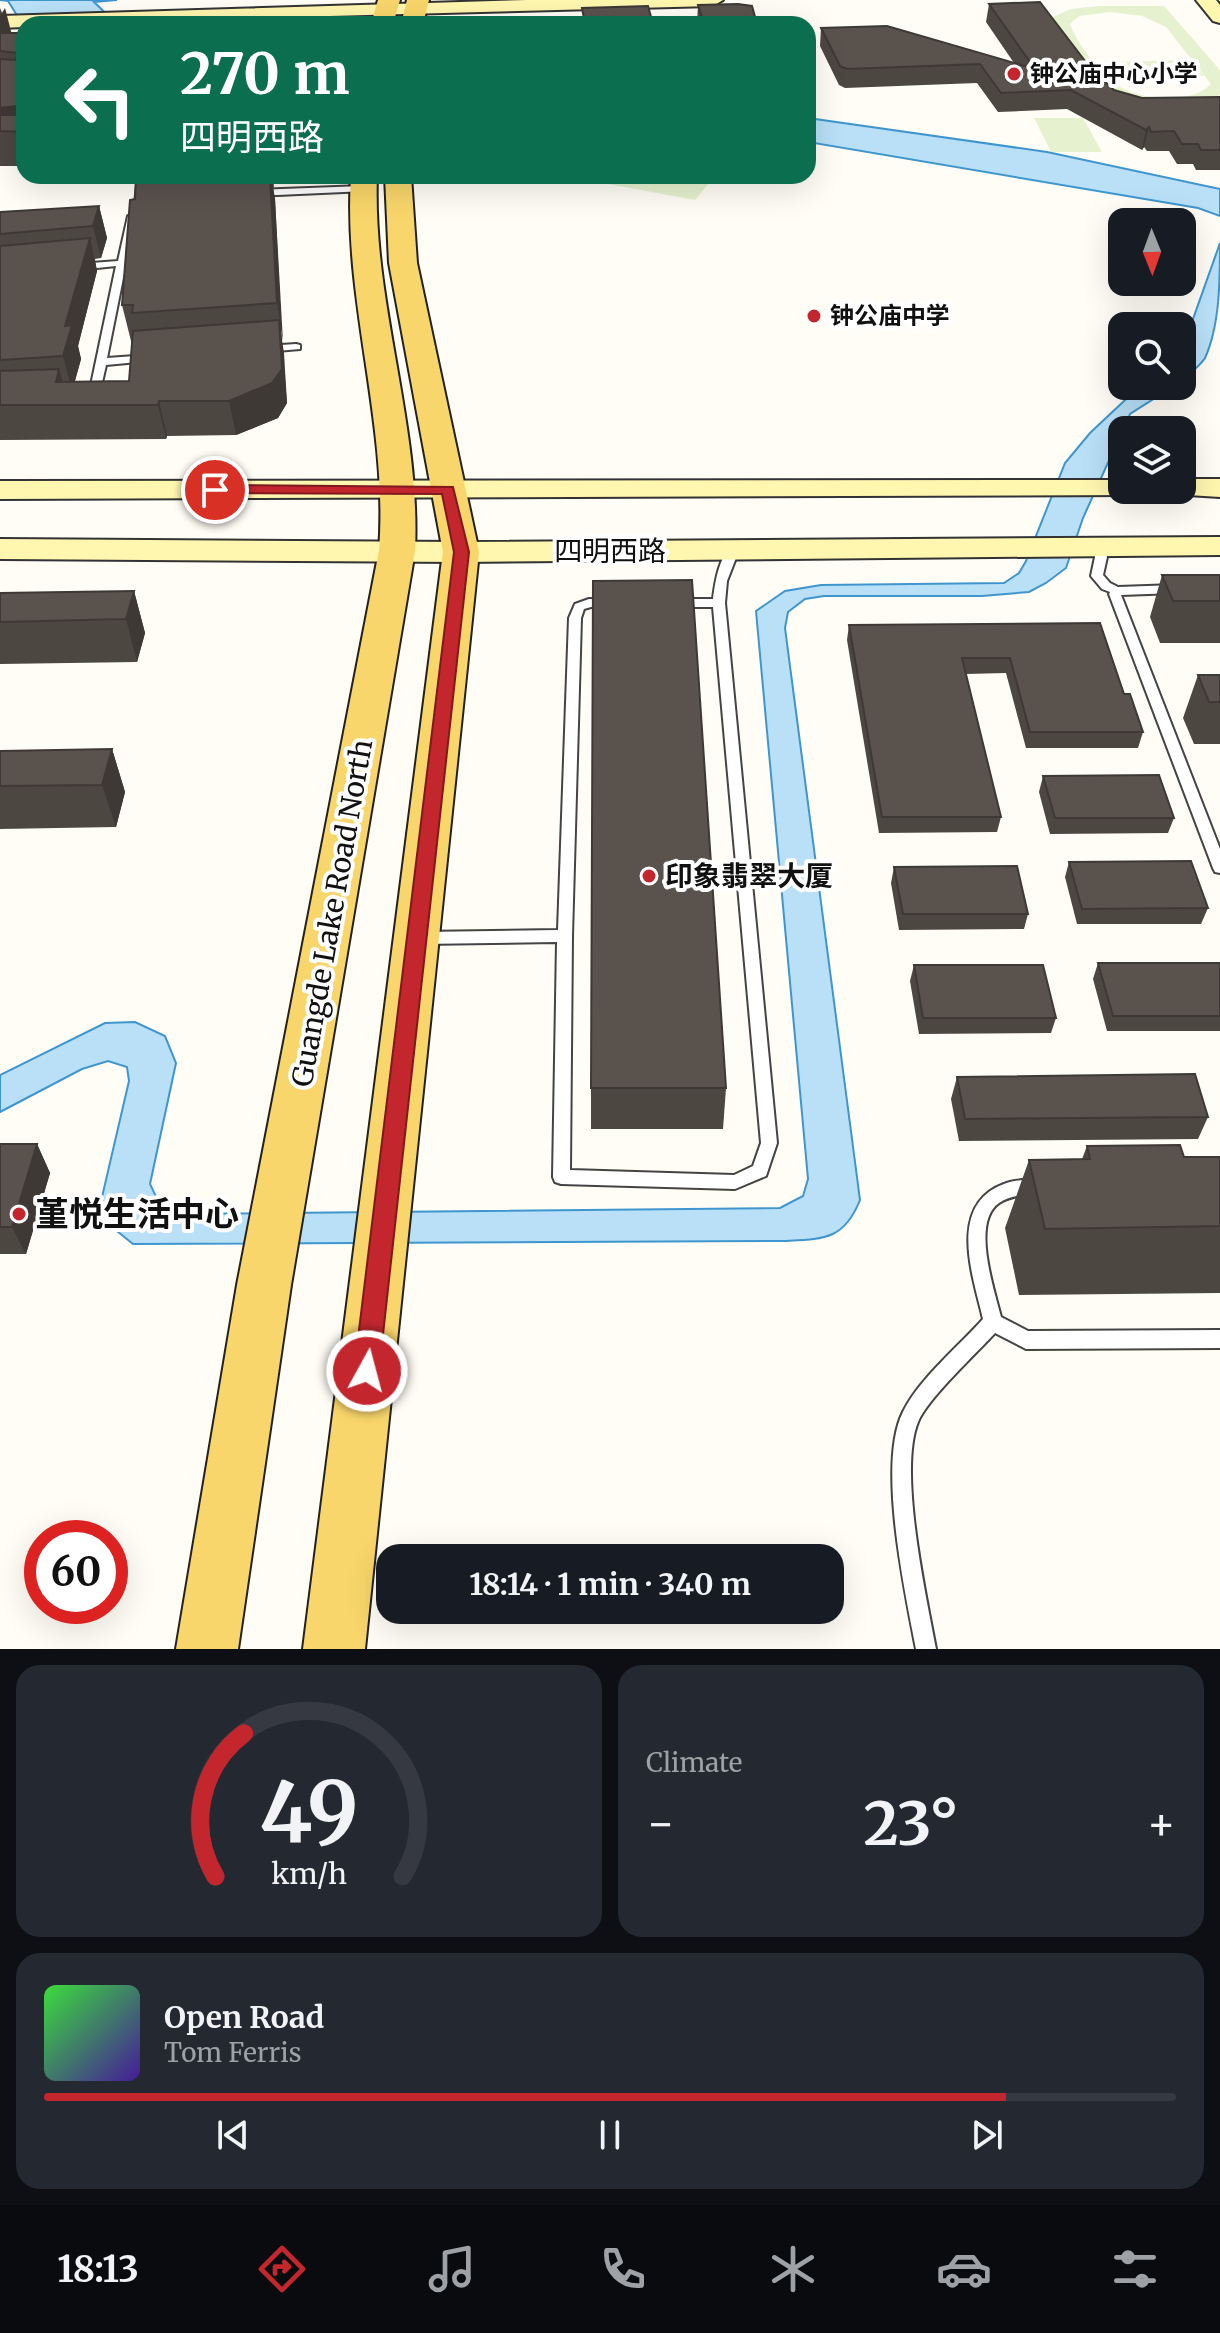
<!DOCTYPE html>
<meta charset="utf-8">
<style>
:root{--surface:#171b24;--page:#242831;--text:#f1f3f6;--muted:#9ea1a6;--line:#363941;--accent:#c4262e}
body{margin:0;font-family:Merriweather,"Noto Sans SC",serif;background:var(--page);color:var(--text);height:100vh;display:flex;flex-direction:column;font-size:30px;white-space:nowrap}
*{box-sizing:border-box;margin:0}
p{font-size:26px;color:var(--muted)}
.icon{flex:none;width:44px;height:44px;fill:none;stroke:currentColor;stroke-width:2;stroke-linecap:round;stroke-linejoin:round}
.map{position:relative;height:1649px;overflow:hidden}
.drawer{display:flex;flex-direction:column;gap:16px;padding:16px;background:#0d0f14;flex:1}
.drawer>*{flex:none}
.banner{position:absolute;left:16px;top:16px;width:800px;height:168px;border-radius:24px;box-shadow:0 8px 32px #0002;background:#0b6e4f;color:#fff;overflow:hidden}
.needle{width:52px;rotate:179deg}
.controls{position:absolute;left:1108px;top:208px;display:grid;gap:16px}
.controls a{display:grid;place-items:center;width:88px;height:88px;border-radius:16px;background:var(--surface);box-shadow:0 8px 32px #0002;font-size:40px}
.speed{position:absolute;left:24px;top:1520px;display:flex;gap:16px;font-size:40px;font-weight:700;text-align:center}
.speed>*{display:grid;place-content:center;width:104px;height:104px;border-radius:50%;background:var(--surface);box-shadow:0 8px 32px #0002;line-height:1}
.speed .limit{border:12px solid #d22;background:#fff;color:#111}
.pin{position:absolute;display:grid;place-items:center;width:68px;height:68px;color:#fff;margin:-34px;border:4px solid #fff;border-radius:50%;box-shadow:0 2px 8px #0007}
.me{position:absolute;width:88px;margin:-44px;rotate:7deg;stroke-linejoin:round;filter:drop-shadow(0 0 6px #0008)}
.turn{display:flex;align-items:center;gap:28px;height:168px;padding:0 32px;font-size:36px}
.turn .icon{width:104px;height:104px;stroke-width:2.5}
.turn b{display:block;font-size:56px;line-height:68px}
.big{font-size:60px;font-weight:700;line-height:1.1}
.drawer .widget{flex:1;display:flex;flex-direction:column;justify-content:center;gap:12px;min-width:0;padding:0 28px;border-radius:24px;background:var(--page)}
.drawer .dial{align-items:center;gap:0}
.dial svg{height:208px;overflow:visible;fill:none;stroke:var(--line);stroke-width:7;stroke-linecap:round;text-anchor:middle}
.dial text{fill:var(--text);stroke:none}
.song{display:flex;align-items:center;gap:24px}
.cover{width:96px;height:96px;border-radius:12px;background:linear-gradient(135deg,hsl(120 70% 55%),hsl(260 70% 35%))}
.played{height:8px;border-radius:4px;background:linear-gradient(90deg,var(--accent) 85%,var(--line) 85%)}
.keys{display:flex;justify-content:space-around;direction:ltr}
.heat{display:flex;justify-content:space-between;align-items:center;font-size:44px;direction:ltr}
.drawer .tiles{flex:1;display:grid;gap:16px;grid-template-columns:1fr 1fr}
.widget:last-child{grid-column:span 2}
.trip{position:absolute;left:376px;top:1544px;width:468px;height:80px;border-radius:24px;background:var(--surface);box-shadow:0 8px 32px #0002;font-weight:700;line-height:80px;text-align:center}
.dock{display:flex;height:128px;justify-content:space-around;align-items:center;background:#090b0e;color:var(--muted)}
.dock .icon{width:56px;height:56px}
.dock .current{color:var(--accent)}
.dock b{font-size:36px;color:var(--text)}
.map>svg:first-child{display:block}
.pitch{fill:#e6f2cf;fill-rule:evenodd}
.water{fill:#b9e0f7;stroke:#3f96cf;stroke-width:2}
.lines{fill:none;stroke-linecap:round;stroke-linejoin:round}
.lane-casing{stroke:#444;stroke-width:4}
.secondary-casing{stroke:#333;stroke-width:4}
.primary-casing{stroke:#222;stroke-width:4}
.lane{fill:#fff;fill-rule:evenodd}
.secondary{fill:#fff6b0;fill-rule:evenodd}
.primary{fill:#f9d66b;fill-rule:evenodd}
.wall{fill:#4d4742}
.shaded-wall{fill:#3f3936}
.building{fill:#5a524d;stroke:#3f3936;stroke-width:2}
.route{fill:#c4262e;stroke:#7f191e;stroke-width:2}
.poi-dot{fill:#c4262e;stroke:#fff;stroke-width:3}
.labels{text-anchor:middle;stroke-width:8;stroke-linejoin:round;paint-order:stroke}
.far-poi-label{font-size:24px;font-weight:bold;fill:#111;stroke:#fff;text-anchor:start}
.street-label{font-size:28px;fill:#111;stroke:#fff}
.poi-label{font-size:28px;font-weight:bold;fill:#111;stroke:#fff;text-anchor:start}
.near-poi-label{font-size:34px;font-weight:bold;fill:#111;stroke:#fff;text-anchor:start}
</style>
<div class="map">
<svg width="1220" height="1649" viewBox="0 0 1220 1649">
<rect width="100%" height="100%" fill="#fffdf5"/>
<!-- pitch -->
<g class="pitch">
<path d="M1099 6H1164L1220 70V95C1193 109 1123 103 1099 84 1082 71 1064 36 1051 18L1071 9ZM1110 12 1142 16 1166 27 1211 84C1190 106 1138 100 1115 84 1100 73 1076 42 1070 24L1079 16Z"/>
<path d="M1191 60 1204 76 1111 78 1100 62Z"/>
<path d="M1034 118H1083L1102 152H1051Z"/>
<path d="M565 176H715L695 200Z"/>
</g>
<!-- water -->
<g class="water">
<path d="M0 0H117L94 2 117 24 23 25 8 1Z"/>
<path d="M808 118 1047 152 1220 189V216L1198 208 808 142Z"/>
<path d="M1220 243C1220 279 1220 325 1205 358 1200 366 1189 374 1182 381V350Z"/>
<path d="M1140 386H1174L1130 414 1083 518 1066 568 1046 583 1029 592 982 596H824L805 599 788 612 785 628 860 1200C844 1240 824 1239 784 1241L133 1244 107 1223 102 1197 129 1081 127 1067 108 1061 82 1069 0 1112V1075L105 1023 135 1022 165 1036 176 1063 150 1184 159 1203 178 1214 780 1208 803 1196 808 1179 756 611 785 591 821 585 1004 583 1019 573 1026 561 1065 463 1090 433Z"/>
</g>
<g class="lines">
<defs>
<g id="lane">
<path d="M363 186 367 189 366 191 255 196 251 193 255 190Z"/>
<path d="M128 216 135 218 107 358 149 355 154 358 149 361 106 365 101 387 87 394 82 391 91 385 116 266 78 270 73 267 78 264 118 261Z"/>
<path d="M296 344 300 345V349L265 352 260 349 265 346Z"/>
<path d="M1098 544 1104 547 1107 557 1103 575 1110 583 1118 587 1176 585 1182 589 1176 593 1121 595 1220 849V873L1215 872 1213 868 1109 594 1110 592 1102 589 1091 576 1095 557 1092 547Z"/>
<path d="M733 546 739 550 727 581 725 603 777 1143 766 1176 735 1189 561 1184 555 1182 553 1177 557 942 421 944 416 942 414 938 416 934 421 932 558 930 569 618 575 604 589 599 615 600 617 603 615 606 591 607 584 609 581 618 572 936 570 1170 734 1175 753 1166 761 1143 713 607H676L670 603 676 599H713C715 583 719 555 733 546Z"/>
<path d="M1035 1179 1041 1181 1044 1186 1041 1191C1027 1196 1012 1194 999 1203 971 1222 994 1289 1001 1317L1028 1331 1220 1330V1348L1026 1349 995 1333C977 1353 927 1399 918 1422 898 1471 926 1595 936 1649H916C905 1592 877 1463 903 1412 919 1379 958 1347 983 1319 973 1276 947 1205 1004 1184 1013 1180 1025 1180 1035 1179Z"/>
</g>
<g id="secondary">
<path d="M526 0H723L713 6 24 24V27L0 28V16Z"/>
<path d="M1196 0H1216L1220 5V23L1213 21Z"/>
<path d="M1182 479H1220V497L1171 494 1168 490H1182Z"/>
<path d="M1122 480V490H1136L1133 495 0 499V481Z"/>
<path d="M1220 537V555L461 562 0 559V539L461 542Z"/>
</g>
<g id="primary">
<path d="M378 0H400L393 24H371Z"/>
<path d="M407 0H429L423 24H401Z"/>
<path d="M351 176H377C372 303 421 424 415 551L291 1285 238 1649H176L237 1285 379 551C389 424 343 303 351 176Z"/>
<path d="M385 176H411L417 263 479 552 365 1649H303L443 552 389 263Z"/>
</g>
</defs>
<!-- lane casing -->
<use href="#lane" class="lane-casing"/>
<!-- secondary casing -->
<use href="#secondary" class="secondary-casing"/>
<!-- primary casing -->
<use href="#primary" class="primary-casing"/>
<!-- lane -->
<use href="#lane" class="lane"/>
<!-- secondary -->
<use href="#secondary" class="secondary"/>
<!-- primary -->
<use href="#primary" class="primary"/>
</g>
<!-- wall -->
<g class="wall">
<path d="M989 4 1092 70 1114 90 1142 98 1220 97V170H1196L1193 164H1177L1169 151H1147L1144 147 1142 150 1067 109 998 112 977 83 845 88 839 85 820 46 821 28 1014 63 986 22Z"/>
<path d="M698 5 757 24H697Z"/>
<path d="M0 8 11 33H24V166H0Z"/>
<path d="M136 176H284L283 178H273L274 187H273L275 199 282 342 287 403 278 418 236 435 167 436 166 439 0 440V212L99 206 107 238 101 258 95 259 97 271 78 346 81 359 75 381H129L132 345 122 305Z"/>
<path d="M1162 575H1220V643H1160L1150 617Z"/>
<path d="M134 591 145 633 137 662 0 664V593Z"/>
<path d="M1100 623 1124 694 1143 732 1138 748H1026L1006 673 966 674 1001 817 997 832 879 833 847 640 849 625Z"/>
<path d="M1198 675H1220V744H1194L1183 718Z"/>
<path d="M112 749 125 792 116 827 0 829V751Z"/>
<path d="M1043 776 1174 818 1168 833 1050 834 1039 792Z"/>
<path d="M1069 862 1208 908 1201 924H1077L1065 877Z"/>
<path d="M894 867 1028 914 1024 929 899 930 891 883Z"/>
<path d="M1098 963H1220V1031H1107L1093 979Z"/>
<path d="M914 965 1056 1018 1051 1033 919 1034 910 981Z"/>
<path d="M957 1077 1208 1117 1198 1139 959 1141 951 1099Z"/>
<path d="M591 1088H726L723 1129H591Z"/>
<path d="M0 1144H37L50 1173 26 1254H0Z"/>
<path d="M1087 1146 1184 1157H1220V1293L1019 1295 1005 1228 1029 1160 1082 1159Z"/>
</g>
<!-- shaded-wall -->
<g class="shaded-wall">
<path d="M5 8 13 39 6 53V52L0 51V16Z"/>
<path d="M15 106 22 132 0 131V108Z"/>
<path d="M1149 127 1144 147 1142 150 1146 130Z"/>
<path d="M270 176H271L275 199 283 342 277 303Z"/>
<path d="M99 206 107 238 101 258 93 226Z"/>
<path d="M90 238 97 271 78 346 81 359 72 391 63 356 65 326Z"/>
<path d="M279 320 284 353 287 403 278 418 236 435 229 401Z"/>
<path d="M59 369 69 403 56 382Z"/>
<path d="M159 401 167 436 166 439 158 405Z"/>
<path d="M134 591 145 633 137 662 126 619Z"/>
<path d="M112 749 125 792 116 827 102 785Z"/>
<path d="M37 1144 50 1173 26 1254 12 1227Z"/>
</g>
<!-- building -->
<g class="building">
<path d="M1040 2 1092 70 1114 90 1142 98 1220 97V150H1201L1198 144H1182L1174 131 1151 132 1149 127 1146 130 1071 90 1001 93 980 64 847 69 840 66 821 28 887 26 1035 69 989 4Z"/>
<path d="M738 4 752 6 757 24H704L698 5Z"/>
<path d="M648 6 653 24H585L582 8Z"/>
<path d="M0 33H24V59L23 61H24V132L0 131V115H17L15 106 0 108V59L15 60 19 53 0 51Z"/>
<path d="M136 176H270L277 303 132 313 133 305H122L130 200 135 199Z"/>
<path d="M99 206 93 226 0 234V212Z"/>
<path d="M90 238 65 326 72 325 63 356 0 360V246Z"/>
<path d="M279 320 282 369 272 383 229 401H159L158 405H0V371L59 369 56 382 129 381 133 331Z"/>
<path d="M1162 575H1220V601H1173Z"/>
<path d="M692 580 726 1088H591L593 581Z"/>
<path d="M134 591 126 619 0 622V593Z"/>
<path d="M1100 623 1124 694H1130L1143 732H1030L1010 658H962L1001 817H882L849 625Z"/>
<path d="M1198 675H1220V702H1209Z"/>
<path d="M112 749 102 785 0 786V751Z"/>
<path d="M1159 775 1174 818H1055L1043 776Z"/>
<path d="M1191 861 1208 908 1082 909 1069 862Z"/>
<path d="M1017 866 1028 914H903L894 867Z"/>
<path d="M1098 963H1220V1016H1113Z"/>
<path d="M914 965H1043L1056 1018H923Z"/>
<path d="M1195 1074 1208 1117 965 1119 957 1077Z"/>
<path d="M0 1144H37L12 1227H0Z"/>
<path d="M1180 1145 1184 1157H1220V1226L1045 1229 1029 1160 1090 1159 1087 1146Z"/>
</g>
<!-- route -->
<path class="route" d="M215 485 453 487 469 552 379 1371 375 1379 367 1382 358 1379 354 1371 454 552 442 494 210 493 208 490Z"/>
<!-- markers -->
<g class="poi-dot">
<circle cx="1014" cy="74" r="8"/>
<circle cx="814" cy="316" r="8"/>
<circle cx="649" cy="876" r="8"/>
<circle cx="19" cy="1214" r="8"/>
</g>
<g class="labels">
<!-- far-poi labels -->
<g class="far-poi-label">
<text x="1030" y="82">钟公庙中心小学</text>
<text x="830" y="324">钟公庙中学</text>
</g>
<!-- street labels -->
<g class="street-label">
<text x="610" y="561">四明西路</text>
<text transform="translate(332 913) rotate(-80)" y="10">Guangde Lake Road North</text>
</g>
<!-- poi labels -->
<g class="poi-label">
<text x="665" y="886">印象翡翠大厦</text>
</g>
<!-- near-poi labels -->
<g class="near-poi-label">
<text x="35" y="1226">堇悦生活中心</text>
</g>
</g>
</svg>
<div class="controls">
<a><svg class="needle" viewBox="-14 -14 28 28"><path d="M0-13l5 13h-10z" fill="#e53935"/><path d="M0 13l5-13h-10z" fill="#9ea1a6"/></svg></a>
<a><svg class="icon" aria-label="search" viewBox="0 0 24 24"><circle cx="10" cy="10" r="6"/><path d="M15 15l6 6"/></svg></a>
<a><svg class="icon" aria-label="layers" viewBox="0 0 24 24"><path d="M12 4l9 5-9 5-9-5zM3 14l9 5 9-5"/></svg></a>
</div>
<div class="speed"><div class="limit">60</div></div>
<div class="pin" style="left:215px;top:490px;background:#d93025"><svg class="icon" aria-label="arrive" viewBox="0 0 24 24"><path d="M6 21V4h12l-3 4 3 4H6"/></svg></div>
<svg class="me" style="left:367px;top:1371px" viewBox="-20 -20 40 40"><circle r="17" fill="#c4262e" stroke="#fff" stroke-width="3"/><path d="M0-11L8 9 0 5-8 9z" fill="#fff"/></svg>
<div class="trip">18:14 · 1 min · 340 m</div>
<div class="banner">
<div class="turn"><svg class="icon" aria-label="left" viewBox="0 0 24 24"><path d="M17 20v-9H6M10 6l-5 5 5 5"/></svg><div><b>270 m</b>四明西路</div></div>
</div>
</div>
<section class="drawer">
<div class="tiles">
<div class="widget dial"><svg viewBox="0 0 100 80">
<path d="M14 69A42 42 0 1 1 86 69"/>
<path d="M14 69A42 42 0 0 1 25 14" stroke="#c4262e"/>
<text x="50" y="56" font-size="32" font-weight="700">49</text>
<text x="50" y="72" font-size="11">km/h</text>
</svg></div>
<div class="widget"><p>Climate</p>
<div class="heat"><a>−</a><b class="big">23°</b><a>+</a></div>
</div>
<div class="widget">
<div class="song"><i class="cover"></i><div><b>Open Road</b><p>Tom Ferris</p></div></div>
<div class="played"></div>
<div class="keys"><svg class="icon" aria-label="previous" viewBox="0 0 24 24"><path d="M18 5L8 12l10 7zM5 5v14"/></svg><svg class="icon" aria-label="pause" viewBox="0 0 24 24"><path d="M8 5v14M16 5v14"/></svg><svg class="icon" aria-label="next" viewBox="0 0 24 24"><path d="M6 5l10 7-10 7zM19 5v14"/></svg></div>
</div>
</div>
</section>
<nav class="dock">
<b>18:13</b>
<svg class="icon current" aria-label="directions" viewBox="0 0 24 24"><path d="M12 3l9 9-9 9-9-9zM9 14v-3h6M13 9l2 2-2 2"/></svg>
<svg class="icon" aria-label="music" viewBox="0 0 24 24"><path d="M9 18V5l10-2v13"/><circle cx="6" cy="18" r="3"/><circle cx="16" cy="16" r="3"/></svg>
<svg class="icon" aria-label="phone" viewBox="0 0 24 24"><path d="M5 4h4l2 5-3 2q2 4 5 5l2-3 5 2v4C11 20 4 13 5 4z"/></svg>
<svg class="icon" aria-label="climate" viewBox="0 0 24 24"><path d="M12 3v18M4 7l16 10M4 17L20 7"/></svg>
<svg class="icon" aria-label="car" viewBox="0 0 24 24"><path d="M5 17H2v-5l4-1 3-4h7l3 4 3 1v5h-3M9 17h6M6 11h13"/><circle cx="7" cy="17" r="2"/><circle cx="17" cy="17" r="2"/></svg>
<svg class="icon" aria-label="filters" viewBox="0 0 24 24"><path d="M4 7h16M4 17h16"/><circle cx="9" cy="7" r="2"/><circle cx="15" cy="17" r="2"/></svg>
</nav>
